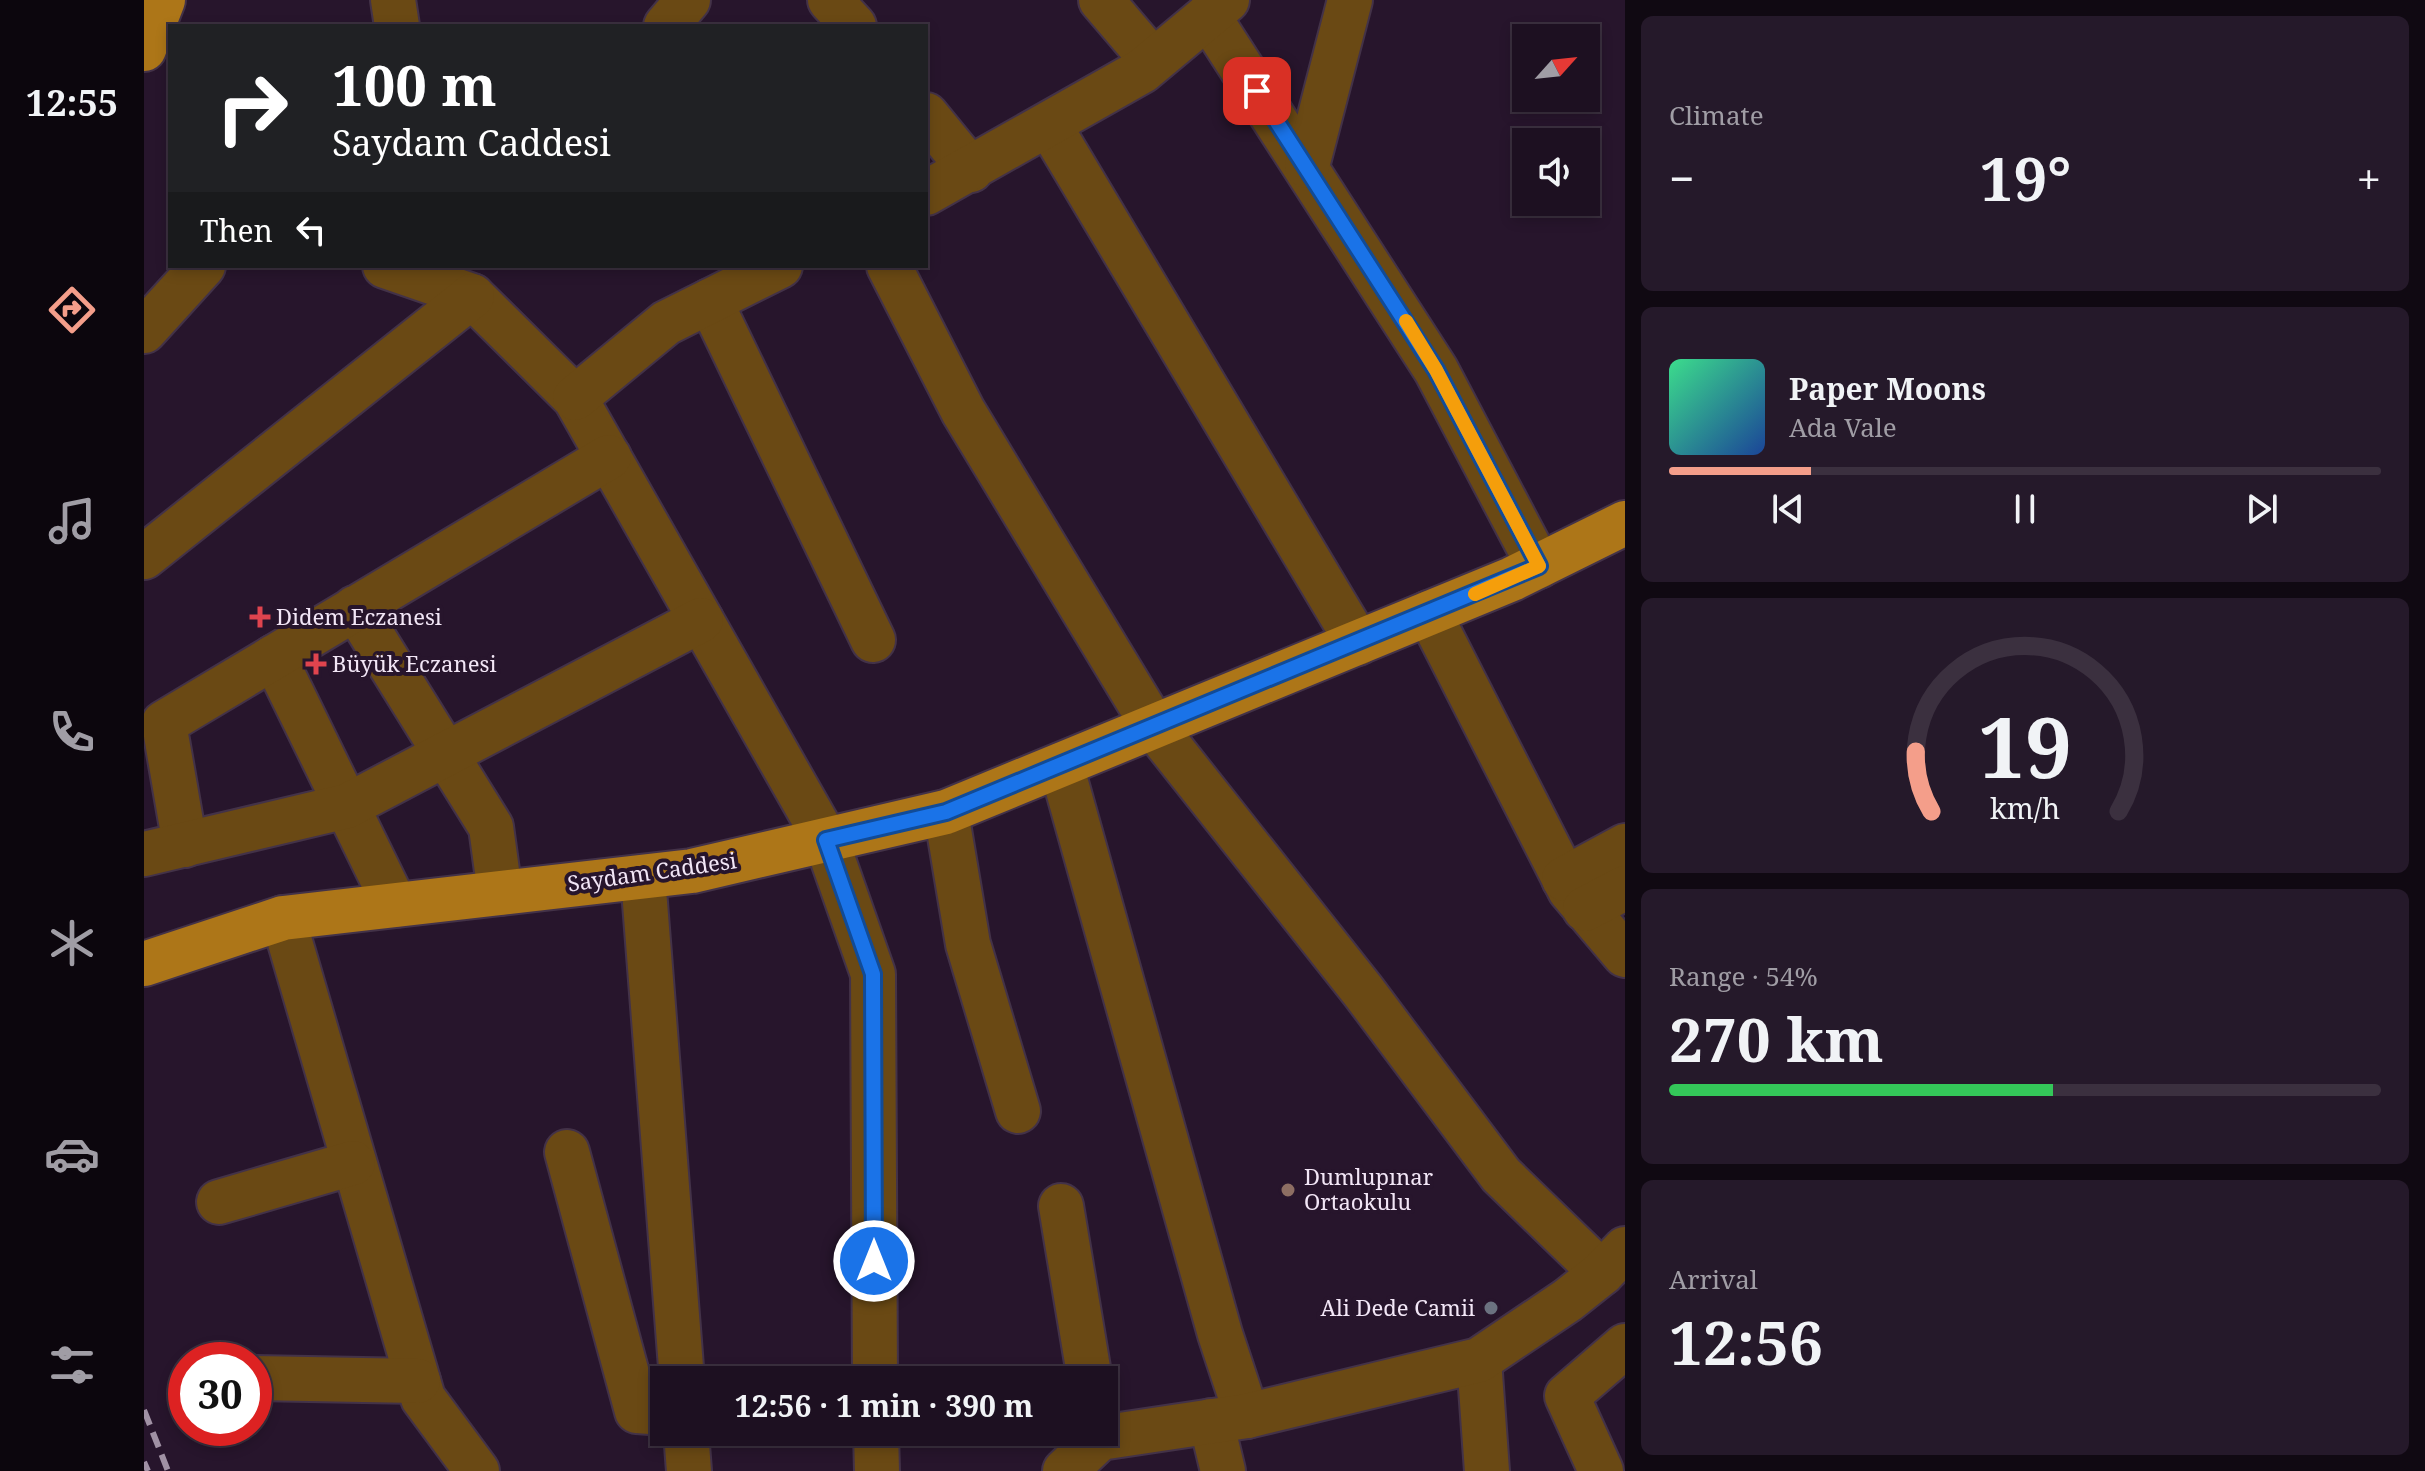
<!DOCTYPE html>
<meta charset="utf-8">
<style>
:root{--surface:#1d1021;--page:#25192a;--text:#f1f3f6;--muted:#a09da5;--line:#3b303f;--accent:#f49e8a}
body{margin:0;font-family:"Noto Serif",serif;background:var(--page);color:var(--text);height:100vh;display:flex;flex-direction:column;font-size:30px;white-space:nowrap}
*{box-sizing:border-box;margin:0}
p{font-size:26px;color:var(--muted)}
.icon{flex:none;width:44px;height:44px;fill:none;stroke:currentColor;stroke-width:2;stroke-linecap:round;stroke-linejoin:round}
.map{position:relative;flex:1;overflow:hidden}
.drawer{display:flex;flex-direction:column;gap:16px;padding:16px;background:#100912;width:800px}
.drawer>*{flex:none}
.top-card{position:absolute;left:24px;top:24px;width:760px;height:244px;border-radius:0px;box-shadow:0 4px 12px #0003,0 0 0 2px var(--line);background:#202124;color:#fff;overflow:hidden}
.needle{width:52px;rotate:63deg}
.tools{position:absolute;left:1368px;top:24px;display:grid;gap:16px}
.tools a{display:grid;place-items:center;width:88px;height:88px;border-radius:0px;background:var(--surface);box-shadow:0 4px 12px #0003,0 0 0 2px var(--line);font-size:40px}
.speed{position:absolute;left:24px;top:1342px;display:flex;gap:16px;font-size:40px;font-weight:700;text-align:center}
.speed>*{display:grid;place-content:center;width:104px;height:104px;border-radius:50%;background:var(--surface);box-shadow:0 4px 12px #0003,0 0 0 2px var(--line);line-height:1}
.speed .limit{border:12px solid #d22;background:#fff;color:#111}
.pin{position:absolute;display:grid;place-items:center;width:68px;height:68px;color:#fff;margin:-34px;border-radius:16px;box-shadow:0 4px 12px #0006}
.me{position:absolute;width:88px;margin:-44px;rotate:0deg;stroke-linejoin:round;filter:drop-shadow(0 0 6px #0008)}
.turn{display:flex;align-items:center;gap:28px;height:168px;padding:0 32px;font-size:36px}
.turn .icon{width:104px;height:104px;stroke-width:2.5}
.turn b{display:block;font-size:56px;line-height:68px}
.then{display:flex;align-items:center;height:76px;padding:0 32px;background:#0003;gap:16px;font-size:30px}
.big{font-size:60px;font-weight:700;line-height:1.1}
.drawer .card{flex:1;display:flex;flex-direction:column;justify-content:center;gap:12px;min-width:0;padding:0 28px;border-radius:12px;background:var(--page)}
.drawer .dial{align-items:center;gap:0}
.dial svg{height:208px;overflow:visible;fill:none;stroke:var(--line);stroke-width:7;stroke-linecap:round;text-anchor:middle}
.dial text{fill:var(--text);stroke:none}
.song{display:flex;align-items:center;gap:24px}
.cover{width:96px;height:96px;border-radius:12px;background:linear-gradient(135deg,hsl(150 70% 55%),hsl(220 70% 35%))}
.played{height:8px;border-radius:4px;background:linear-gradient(90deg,var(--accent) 20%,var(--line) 20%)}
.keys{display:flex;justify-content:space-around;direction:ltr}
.heat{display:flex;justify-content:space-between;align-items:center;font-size:44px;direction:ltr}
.charge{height:12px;border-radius:6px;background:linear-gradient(90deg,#34c759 54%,var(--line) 0)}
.trip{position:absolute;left:506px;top:1366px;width:468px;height:80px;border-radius:0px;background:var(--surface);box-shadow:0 4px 12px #0003,0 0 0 2px var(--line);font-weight:700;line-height:80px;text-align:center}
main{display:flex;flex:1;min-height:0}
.dock{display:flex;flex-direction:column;width:144px;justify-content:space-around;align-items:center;background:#0c060d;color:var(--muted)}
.dock .icon{width:56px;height:56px}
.dock .on{color:var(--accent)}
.dock b{font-size:36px;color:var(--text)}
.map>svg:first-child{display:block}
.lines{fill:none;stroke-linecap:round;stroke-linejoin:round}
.minor-casing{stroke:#433248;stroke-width:48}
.major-casing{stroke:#433248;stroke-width:48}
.minor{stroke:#6a4914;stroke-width:44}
.major{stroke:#ad7618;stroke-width:44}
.rail{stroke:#a091a4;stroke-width:6;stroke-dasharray:16 8;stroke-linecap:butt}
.route-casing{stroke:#114b97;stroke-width:20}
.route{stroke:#1a73e8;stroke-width:14}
.slow{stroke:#f59e0b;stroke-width:14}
.health-dot{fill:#e0444e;stroke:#27152c;stroke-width:3}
.education-dot{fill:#8d6e63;stroke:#27152c;stroke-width:3}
.worship-dot{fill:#6b7280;stroke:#27152c;stroke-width:3}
.labels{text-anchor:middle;stroke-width:8;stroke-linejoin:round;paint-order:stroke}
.poi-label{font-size:22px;fill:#f2e6f6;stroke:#27152c;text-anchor:start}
.street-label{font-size:22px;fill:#f2e6f6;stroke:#27152c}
</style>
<main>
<nav class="dock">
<b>12:55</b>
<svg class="icon on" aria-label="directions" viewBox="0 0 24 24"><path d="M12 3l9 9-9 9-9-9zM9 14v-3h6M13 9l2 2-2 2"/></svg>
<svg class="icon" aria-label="music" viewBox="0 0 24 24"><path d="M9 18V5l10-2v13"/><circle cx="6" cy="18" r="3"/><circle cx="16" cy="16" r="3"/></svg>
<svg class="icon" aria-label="phone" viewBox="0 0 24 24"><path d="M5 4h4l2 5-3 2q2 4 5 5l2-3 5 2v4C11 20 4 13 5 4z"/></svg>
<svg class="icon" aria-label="climate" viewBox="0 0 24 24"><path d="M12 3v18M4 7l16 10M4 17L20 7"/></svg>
<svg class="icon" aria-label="car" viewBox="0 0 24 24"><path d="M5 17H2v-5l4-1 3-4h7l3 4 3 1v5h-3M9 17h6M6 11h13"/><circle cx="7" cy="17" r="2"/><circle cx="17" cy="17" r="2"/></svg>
<svg class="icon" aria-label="filters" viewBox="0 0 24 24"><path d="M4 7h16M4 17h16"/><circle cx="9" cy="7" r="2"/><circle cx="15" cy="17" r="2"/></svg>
</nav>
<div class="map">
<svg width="1481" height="1471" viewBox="0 0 1481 1471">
<rect width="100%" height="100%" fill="#27152c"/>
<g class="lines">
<defs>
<g id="minor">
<path d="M249 0 253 26"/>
<path d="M686 0 710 26"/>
<path d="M957 0 1009 61"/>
<path d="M1064 16 1292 370 1395 566"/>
<path d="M522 26 544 0"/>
<path d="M782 115 827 170"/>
<path d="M905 125 1214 643"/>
<path d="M1163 166 1206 0"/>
<path d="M782 193 998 71 1083 0"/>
<path d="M241 266 328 296 431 398 682 840 729 974 731 1380"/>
<path d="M745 266 819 411 1010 727 1219 991 1357 1175 1458 1273"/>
<path d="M566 301 729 640"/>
<path d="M0 331 59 266"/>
<path d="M431 398 522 323 636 266"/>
<path d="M0 557 328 296"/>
<path d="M211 608 347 827 356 893"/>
<path d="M1285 613 1426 890 1481 955"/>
<path d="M130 657 251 905"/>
<path d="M917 765 1076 1334 1103 1416"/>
<path d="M802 812 824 944 874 1111"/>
<path d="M41 845 20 723 465 457"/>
<path d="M0 854 203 806 557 620"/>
<path d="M499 877 538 1380"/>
<path d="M1420 879 1481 846"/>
<path d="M1441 909 1481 888"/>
<path d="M139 918 279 1398 333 1471"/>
<path d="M423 1152 493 1411 520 1413"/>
<path d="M75 1202 209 1163"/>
<path d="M917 1206 946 1380"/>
<path d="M1335 1360 1343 1471"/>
<path d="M110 1378 274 1381"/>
<path d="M1067 1421 1079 1471"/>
<path d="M542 1432 545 1471"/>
<path d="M732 1432 733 1471"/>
<path d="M921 1471 956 1438 1103 1416 1335 1360 1424 1300 1458 1273 1481 1249"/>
<path d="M1457 1471 1423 1396 1481 1346"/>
</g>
<g id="major">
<path d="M0 49 19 0"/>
<path d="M0 964 139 918 548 871 802 812 1368 579 1481 523"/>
</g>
</defs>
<!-- minor casing -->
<use href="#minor" class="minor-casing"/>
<!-- major casing -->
<use href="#major" class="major-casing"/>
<!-- minor -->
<use href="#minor" class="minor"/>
<!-- major -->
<use href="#major" class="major"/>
<!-- rail -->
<g class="rail">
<path d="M0 1410 24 1471"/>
<path d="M0 1462 4 1471"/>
</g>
</g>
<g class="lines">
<defs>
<path id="route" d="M730 1261 729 974 682 840 802 812 1395 566 1292 370 1113 91"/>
</defs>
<!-- route casing -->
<use href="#route" class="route-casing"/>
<!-- route -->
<use href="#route" class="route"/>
<!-- slow -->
<path class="slow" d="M1262 321 1292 370 1395 566 1331 594"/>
</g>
<!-- markers -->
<g class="health-dot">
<path d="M112 605h8v8h8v8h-8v8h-8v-8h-8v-8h8z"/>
<path d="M168 652h8v8h8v8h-8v8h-8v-8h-8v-8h8z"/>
</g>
<circle class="education-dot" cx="1144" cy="1190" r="8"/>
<circle class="worship-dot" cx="1347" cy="1308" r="8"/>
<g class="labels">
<!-- poi labels -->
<g class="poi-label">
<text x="132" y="625">Didem Eczanesi</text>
<text x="188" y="672">Büyük Eczanesi</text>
<text x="1160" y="1185">Dumlupınar<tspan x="1160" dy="25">Ortaokulu</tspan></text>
<text x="1331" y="1316" text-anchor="end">Ali Dede Camii</text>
</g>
<!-- street labels -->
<g class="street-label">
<text transform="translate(508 872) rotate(-8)" y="8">Saydam Caddesi</text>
</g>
</g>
</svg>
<div class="tools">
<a><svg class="needle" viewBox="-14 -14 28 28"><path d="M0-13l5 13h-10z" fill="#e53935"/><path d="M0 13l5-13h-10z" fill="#a09da5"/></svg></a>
<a><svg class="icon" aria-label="sound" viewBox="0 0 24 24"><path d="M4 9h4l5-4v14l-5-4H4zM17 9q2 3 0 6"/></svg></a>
</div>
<div class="speed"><div class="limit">30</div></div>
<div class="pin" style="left:1113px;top:91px;background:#d93025"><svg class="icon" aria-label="arrive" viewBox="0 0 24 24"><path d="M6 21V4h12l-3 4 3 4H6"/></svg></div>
<svg class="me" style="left:730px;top:1261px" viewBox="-20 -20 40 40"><circle r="17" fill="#1a73e8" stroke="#fff" stroke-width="3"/><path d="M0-11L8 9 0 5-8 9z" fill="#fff"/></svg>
<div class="trip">12:56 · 1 min · 390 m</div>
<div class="top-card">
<div class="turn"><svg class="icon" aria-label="right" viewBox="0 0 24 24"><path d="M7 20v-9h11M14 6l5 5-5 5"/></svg><div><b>100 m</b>Saydam Caddesi</div></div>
<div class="then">Then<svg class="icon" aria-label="left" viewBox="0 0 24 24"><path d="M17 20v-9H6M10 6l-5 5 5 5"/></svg></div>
</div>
</div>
<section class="drawer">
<div class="card"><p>Climate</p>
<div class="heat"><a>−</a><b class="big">19°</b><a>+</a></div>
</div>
<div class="card">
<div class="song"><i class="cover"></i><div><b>Paper Moons</b><p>Ada Vale</p></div></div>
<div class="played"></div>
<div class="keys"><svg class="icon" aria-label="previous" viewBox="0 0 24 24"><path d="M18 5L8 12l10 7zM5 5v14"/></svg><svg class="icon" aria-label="pause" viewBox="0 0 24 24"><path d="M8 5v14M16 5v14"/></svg><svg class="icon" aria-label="next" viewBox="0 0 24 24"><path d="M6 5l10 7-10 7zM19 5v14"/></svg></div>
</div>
<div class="card dial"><svg viewBox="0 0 100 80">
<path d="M14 69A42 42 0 1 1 86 69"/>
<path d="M14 69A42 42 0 0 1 8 46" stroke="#f49e8a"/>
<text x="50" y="56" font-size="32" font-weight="700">19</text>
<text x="50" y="72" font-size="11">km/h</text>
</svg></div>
<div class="card"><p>Range · 54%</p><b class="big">270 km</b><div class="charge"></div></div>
<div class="card"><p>Arrival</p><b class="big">12:56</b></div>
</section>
</main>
